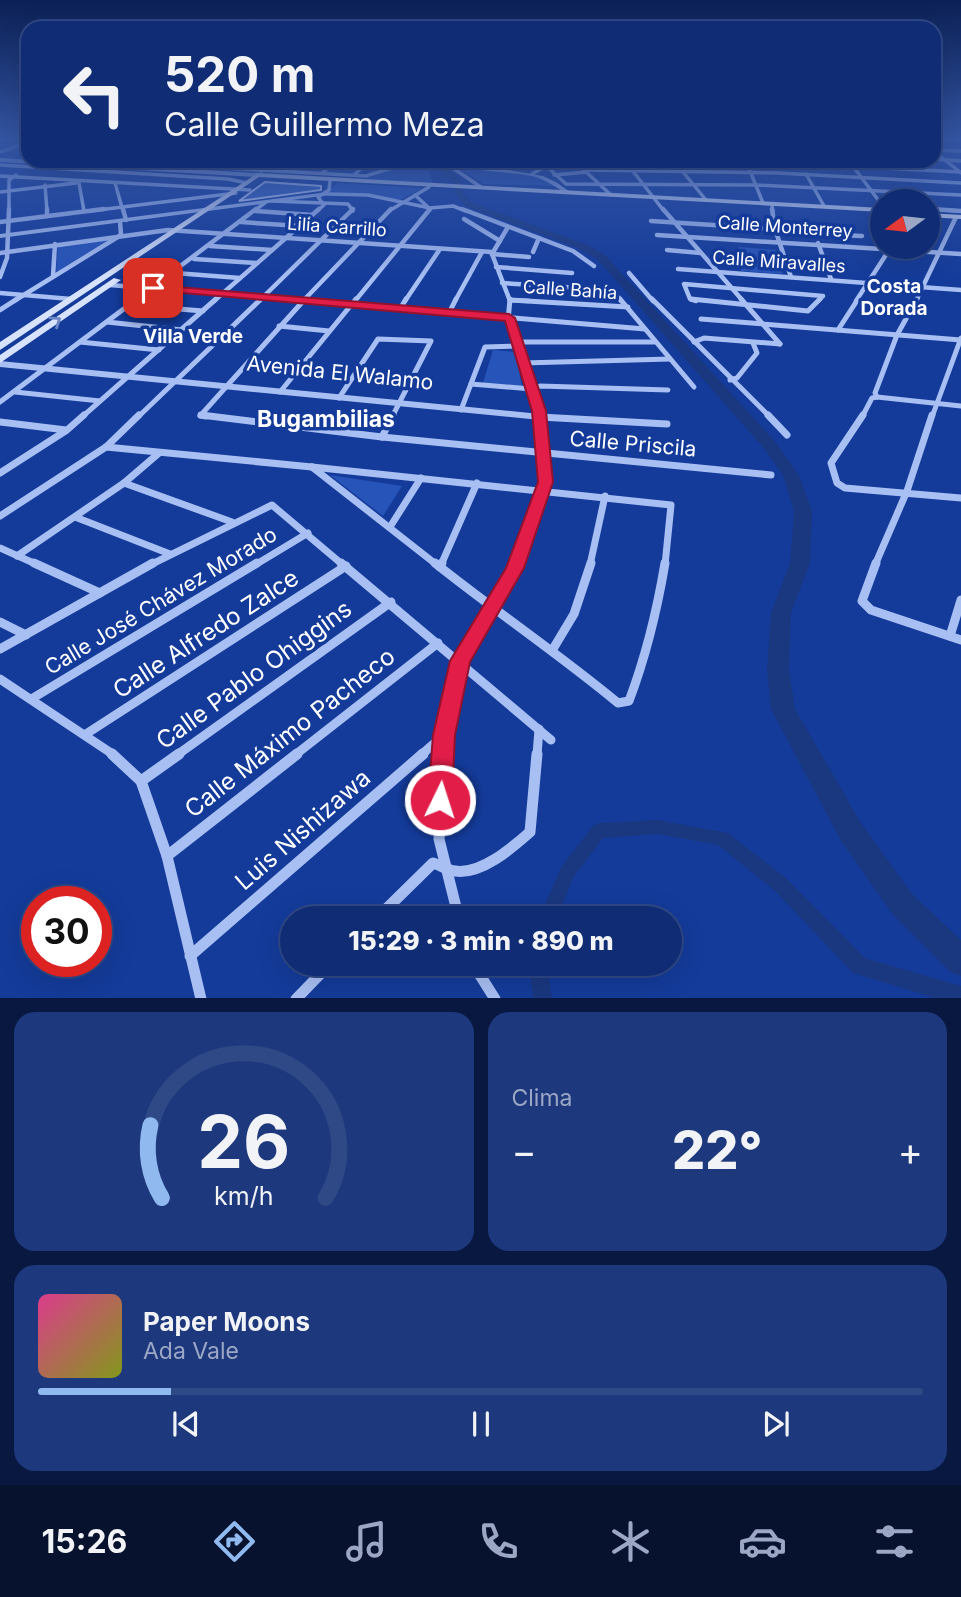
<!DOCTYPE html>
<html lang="es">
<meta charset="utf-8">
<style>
:root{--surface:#0f2c74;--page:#1d387c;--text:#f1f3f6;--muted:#9ba7c5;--line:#2f4886;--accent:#90b9f0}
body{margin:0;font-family:Inter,sans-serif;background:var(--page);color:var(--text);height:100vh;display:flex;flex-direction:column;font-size:26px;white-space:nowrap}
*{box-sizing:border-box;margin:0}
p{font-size:23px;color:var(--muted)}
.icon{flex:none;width:38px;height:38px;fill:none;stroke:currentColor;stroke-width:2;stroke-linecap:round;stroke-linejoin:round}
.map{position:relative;height:998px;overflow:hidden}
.details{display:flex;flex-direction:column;gap:14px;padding:14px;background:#081840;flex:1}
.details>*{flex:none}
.top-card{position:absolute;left:21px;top:21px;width:920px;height:147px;border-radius:21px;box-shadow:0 7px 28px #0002,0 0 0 2px var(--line);background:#0f2c74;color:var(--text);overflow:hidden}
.needle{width:46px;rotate:255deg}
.controls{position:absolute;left:870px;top:189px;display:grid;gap:14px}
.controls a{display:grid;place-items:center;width:70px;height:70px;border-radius:50%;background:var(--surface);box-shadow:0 7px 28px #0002,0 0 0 2px var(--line);font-size:35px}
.speed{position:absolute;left:21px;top:886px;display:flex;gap:14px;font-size:35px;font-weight:700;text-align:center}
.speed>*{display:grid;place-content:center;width:91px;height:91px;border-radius:50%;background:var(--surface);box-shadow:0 7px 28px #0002,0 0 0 2px var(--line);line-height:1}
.speed .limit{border:10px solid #d22;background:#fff;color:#111}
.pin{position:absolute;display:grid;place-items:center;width:60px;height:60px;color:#fff;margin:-30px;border-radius:14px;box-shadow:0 4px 10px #0006}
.me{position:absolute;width:77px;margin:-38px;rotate:4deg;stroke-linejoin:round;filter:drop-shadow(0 0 5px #0008)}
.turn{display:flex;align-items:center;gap:24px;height:147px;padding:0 28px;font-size:32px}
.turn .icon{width:91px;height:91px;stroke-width:2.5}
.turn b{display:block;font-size:49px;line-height:60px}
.big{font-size:52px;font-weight:800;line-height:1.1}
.details .tile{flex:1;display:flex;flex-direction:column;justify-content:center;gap:10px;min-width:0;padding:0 24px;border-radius:21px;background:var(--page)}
.details .dial{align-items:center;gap:0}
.dial svg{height:182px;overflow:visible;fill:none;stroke:var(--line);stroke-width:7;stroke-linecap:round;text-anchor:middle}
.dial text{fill:var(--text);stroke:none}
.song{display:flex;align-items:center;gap:21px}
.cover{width:84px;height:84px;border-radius:10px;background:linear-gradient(135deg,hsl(330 70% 55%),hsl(70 70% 35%))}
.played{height:7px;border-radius:4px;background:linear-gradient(90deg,var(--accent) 15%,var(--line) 15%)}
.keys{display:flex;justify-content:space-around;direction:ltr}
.heat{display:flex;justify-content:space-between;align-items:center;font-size:38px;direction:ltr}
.details .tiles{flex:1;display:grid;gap:14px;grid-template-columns:1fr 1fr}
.tile:last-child{grid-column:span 2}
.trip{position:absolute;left:280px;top:906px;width:402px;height:70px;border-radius:35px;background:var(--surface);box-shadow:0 7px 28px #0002,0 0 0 2px var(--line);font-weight:800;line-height:70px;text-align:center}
.dock{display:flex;height:112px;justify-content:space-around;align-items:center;background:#06122e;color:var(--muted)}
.dock .icon{width:49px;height:49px}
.dock .current{color:var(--accent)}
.dock b{font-size:32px;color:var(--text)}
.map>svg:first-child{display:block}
.green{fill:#2754b8}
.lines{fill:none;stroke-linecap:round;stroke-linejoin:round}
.canal{fill:#1a3880;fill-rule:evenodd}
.river{fill:#1a3880;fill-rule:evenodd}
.building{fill:#3862bf;stroke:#d0defd;stroke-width:2}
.minor-far5{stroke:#a8bff3;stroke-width:3.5}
.minor-far4{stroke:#a8bff3;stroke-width:4.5}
.minor-far3{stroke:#a8bff3;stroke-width:5}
.minor-far2{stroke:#a8bff3;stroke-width:7}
.minor-far1{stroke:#a8bff3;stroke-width:9}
.minor{stroke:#a8bff3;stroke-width:11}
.tertiary{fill:#a8bff3;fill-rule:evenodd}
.secondary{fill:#d7e2fc;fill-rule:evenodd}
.oneway{stroke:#6c86c6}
.route{fill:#e11d48;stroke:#92132f;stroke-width:2}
.labels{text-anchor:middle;stroke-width:7;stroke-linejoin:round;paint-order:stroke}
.far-street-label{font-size:18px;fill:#fff;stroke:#143b9a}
.far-neighbourhood-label{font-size:19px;font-weight:bold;fill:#fff;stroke:#143b9a}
.street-label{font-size:21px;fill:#fff;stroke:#143b9a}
.neighbourhood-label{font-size:23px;font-weight:bold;fill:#fff;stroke:#143b9a}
.near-street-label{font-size:24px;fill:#fff;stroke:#143b9a}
</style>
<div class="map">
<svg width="961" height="999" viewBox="0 0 961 999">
<rect width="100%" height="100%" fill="#143b9a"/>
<!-- green -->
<g class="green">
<path d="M403 161C424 161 427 164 433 183L364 180 394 169Z"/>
<path d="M473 167 531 175 556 186 483 184 458 168Z"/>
<path d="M337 183 423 188 396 202 364 193H326Z"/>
<path d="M112 238 56 272 58 246Z"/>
<path d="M739 247 776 250 783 274 741 271Z"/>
<path d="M493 350 515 352 522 386 483 383Z"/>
<path d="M330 475 402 486 383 516Z"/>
</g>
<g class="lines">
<!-- canal -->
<g class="canal">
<path d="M658 820 728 833 786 878 865 958 961 986V999H938L853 973 774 890 718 845 658 834 603 838 573 878 557 919H539L561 867 593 826 599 823Z"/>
<path d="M529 964H547L552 999H533Z"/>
</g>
<!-- river -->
<path class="river" d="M429 161H438L460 180 462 191 470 202 588 245 606 256 773 439 799 475 812 511 810 563 791 613 789 670 795 709 861 823 913 895 961 940V976L950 972 893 915 841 841 771 709 767 670 771 613 790 563 794 511 783 475 761 445 598 260 580 249 464 206 454 191 453 183Z"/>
</g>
<!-- building -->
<path class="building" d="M265 182 321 186V190L239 201Z"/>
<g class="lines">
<!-- minor-far5 -->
<g class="minor-far5">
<path d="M935 150 961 151"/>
<path d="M934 151 961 173"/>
<path d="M0 152 28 142"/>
<path d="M934 159 961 161"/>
<path d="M625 161 664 211"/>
<path d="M674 161 706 200"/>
<path d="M746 161 763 203"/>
<path d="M748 161 961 172"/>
<path d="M849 161 882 205"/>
<path d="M543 163 566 184 756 185 961 195"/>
<path d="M0 165 228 179 247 183"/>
<path d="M187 166 366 176 392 168 400 161"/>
<path d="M508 169 542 164"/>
<path d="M583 169 611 195"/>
<path d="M584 170 778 173 961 183"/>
<path d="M261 171 274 161"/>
<path d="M292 172 306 161"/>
<path d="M322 173 337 161"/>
<path d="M532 174 546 166 597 161"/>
<path d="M806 174 824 206"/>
<path d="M354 175 369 161"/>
<path d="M554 175 587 172"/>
<path d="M0 176 250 190"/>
<path d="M79 183 84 211"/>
<path d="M115 183 123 211"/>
<path d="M45 185 47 211"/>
<path d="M0 192 76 183"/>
<path d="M328 194 368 195 430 208 453 206 466 211"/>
<path d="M415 195 430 209 428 211"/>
<path d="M273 201 348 204 353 211"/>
<path d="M772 206 773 211"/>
<path d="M928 209 960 211"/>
<path d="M9 211V180L16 175"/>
<path d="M90 211 236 193"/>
<path d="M254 211 266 202"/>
<path d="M317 211 324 205 318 197 329 190 330 181"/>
<path d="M389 211 429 187"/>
</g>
<!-- minor-far4 -->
<g class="minor-far4">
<path d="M47 209V216"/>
<path d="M123 209 126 220"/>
<path d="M462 209 573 251 594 266"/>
<path d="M663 209 743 301"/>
<path d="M772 209 775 229 791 277"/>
<path d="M931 209 961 211"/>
<path d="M256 211 312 215"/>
<path d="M464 219 500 241"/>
<path d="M651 221 775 229"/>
<path d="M0 222 104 209"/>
<path d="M241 222 300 226"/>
<path d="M657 235 961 254"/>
<path d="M818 243 831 279"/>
<path d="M844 245 841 235 862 236"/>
<path d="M210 246 272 250"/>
<path d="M667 250 701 253"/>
<path d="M533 252 539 238"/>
<path d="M0 253 168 230 492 252"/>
<path d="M492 254 529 257"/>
<path d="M492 254 508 227"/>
<path d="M492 254 510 301"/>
<path d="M194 259 257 263"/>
<path d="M496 267 572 273"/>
<path d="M678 269 961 290"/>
<path d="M175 273 240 278"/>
<path d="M629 273 653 301"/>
<path d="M53 276 55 244"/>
<path d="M0 277 7 258 9 209"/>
<path d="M502 283 612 290 621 301"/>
<path d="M110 285 306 301"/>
<path d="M0 293 71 299"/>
<path d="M510 300 529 301"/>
<path d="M14 301 121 235 120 221"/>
<path d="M134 301 256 209"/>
<path d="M214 301 319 209"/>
<path d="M259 301 353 209"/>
<path d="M303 301 391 209"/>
<path d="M355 301 430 209"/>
<path d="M405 301 440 249"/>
<path d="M455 301 482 252"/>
<path d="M696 301 690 299 684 284 823 296 818 301"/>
<path d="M856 301 891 247"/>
<path d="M916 301 956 217"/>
</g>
<!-- minor-far3 -->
<g class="minor-far3">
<path d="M285 299 645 329"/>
<path d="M510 299 508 321 540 417"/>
<path d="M620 299 694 387"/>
<path d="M652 299 770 417"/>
<path d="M691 299 808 311 820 299"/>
<path d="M741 299 780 344"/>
<path d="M510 300 628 307"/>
<path d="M131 305 203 311"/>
<path d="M400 309 406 299"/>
<path d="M0 310 17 299"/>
<path d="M449 313 456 299"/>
<path d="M701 319 961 340"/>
<path d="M107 322 182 330"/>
<path d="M279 326 329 331"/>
<path d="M838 330 858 299"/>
<path d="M80 342 159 350"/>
<path d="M516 342H654"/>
<path d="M694 342 704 338 780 344"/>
<path d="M523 363 670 359"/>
<path d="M730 380 737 378 757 353 753 343"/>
<path d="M471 384 532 389 540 386 668 390"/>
<path d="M15 392 100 401"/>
<path d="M280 392 356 299"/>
<path d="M877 397 875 393 897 335 917 299"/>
<path d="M877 397 961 406"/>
<path d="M339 398 378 339 431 341 392 417"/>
<path d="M0 402 137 299"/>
<path d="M461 410 485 347 517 346"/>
<path d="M82 417 216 299"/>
<path d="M138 417 261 299"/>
<path d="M206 417 200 416 305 299"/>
<path d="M862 417 872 398 877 397"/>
<path d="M932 417 961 338"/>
</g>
<!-- minor-far2 -->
<g class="minor-far2">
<path d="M201 415 382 437 771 475"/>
<path d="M768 415 787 435"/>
<path d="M863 415 831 463 837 483 845 488 961 498"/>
<path d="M540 417 667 424"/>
<path d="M0 422 66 430"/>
<path d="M382 437 393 415"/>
<path d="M106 447 312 467"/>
<path d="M312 467 671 505 665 565"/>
<path d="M312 467 437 565"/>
<path d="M0 473 67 430 84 415"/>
<path d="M124 483 232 522"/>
<path d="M0 516 106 447 139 415"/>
<path d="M75 517 170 554"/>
<path d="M390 527 421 478"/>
<path d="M0 548 38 565"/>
<path d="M17 556 124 483 159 453"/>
<path d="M150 565 272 505 343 565"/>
<path d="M255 565 308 533"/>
<path d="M441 565 477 483"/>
<path d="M516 565 546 482 539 415"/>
<path d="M590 565 605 496"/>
<path d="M875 565 907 491 932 415"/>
</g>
<!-- minor-far1 -->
<g class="minor-far1">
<path d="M34 563 100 593"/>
<path d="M341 563 551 740"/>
<path d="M435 563C495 611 559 654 618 703L629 701C646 656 657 611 665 563"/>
<path d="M876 563 862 601 871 610 961 640"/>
<path d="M440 567 442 563"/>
<path d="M0 622 26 635"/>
<path d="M950 636 961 600"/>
<path d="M0 649 153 563"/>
<path d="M553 649 574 614 591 563"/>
<path d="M0 679 114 755"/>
<path d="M33 698 257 563"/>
<path d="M86 734 346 566"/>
<path d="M177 755 391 602"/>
<path d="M295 755 438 643"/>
<path d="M421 755 444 735"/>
<path d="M443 755 444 735 460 661 517 563"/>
<path d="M537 755 539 729"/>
</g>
<!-- minor -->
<g class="minor">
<path d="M112 754 141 781 167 856 201 999"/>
<path d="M443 754 439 839 459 919"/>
<path d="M141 781 179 754"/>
<path d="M167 856 297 754"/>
<path d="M376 919 433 863C440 865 447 870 455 871 481 875 512 848 530 832L537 754"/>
<path d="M190 956 423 754"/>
<path d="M473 964 495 999"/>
<path d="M296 999 330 964"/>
</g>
<!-- tertiary -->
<g class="tertiary">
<path d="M0 158 258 173 261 175 258 177 0 162Z"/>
<path d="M439 161H446L484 187 479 188Z"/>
<path d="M455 161 543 176 556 182 570 192 565 193C556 187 547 181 536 177 509 170 480 175 455 161Z"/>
<path d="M328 192 330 195 0 238V234Z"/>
<path d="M0 361 540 414 545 417 540 420 0 367Z"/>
</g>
<!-- secondary -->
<g class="secondary">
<path d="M258 173 882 208V212L259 177 0 350V342Z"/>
<path d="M928 213 961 215V219L928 217Z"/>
<path d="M114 278 121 280 0 363V355Z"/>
</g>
</g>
<!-- one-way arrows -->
<defs><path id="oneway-chevron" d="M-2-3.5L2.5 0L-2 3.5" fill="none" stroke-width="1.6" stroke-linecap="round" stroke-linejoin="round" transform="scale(1.75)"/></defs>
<use class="oneway" href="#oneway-chevron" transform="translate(56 321) rotate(-34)"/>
<!-- sky -->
<linearGradient id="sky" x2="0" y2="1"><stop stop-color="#0b2055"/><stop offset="0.5" stop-color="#3455a3"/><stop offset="1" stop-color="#3455a3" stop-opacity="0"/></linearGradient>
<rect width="961" height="280" fill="url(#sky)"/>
<!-- route -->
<path class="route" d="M153 285 509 314 515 318 546 411 553 482 524 568 470 662 455 735 452 800 448 808 440 811 431 808 428 800 433 735 450 661 506 568 538 482 532 411 505 321 149 290 148 288Z"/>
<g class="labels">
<!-- far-street labels -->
<g class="far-street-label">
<text transform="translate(337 227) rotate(4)" y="6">Lilia Carrillo</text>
<text transform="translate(785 227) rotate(4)" y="6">Calle Monterrey</text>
<text transform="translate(779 262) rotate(4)" y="6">Calle Miravalles</text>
<text transform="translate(570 290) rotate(4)" y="6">Calle Bahía</text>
</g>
<!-- far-neighbourhood labels -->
<g class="far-neighbourhood-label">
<text x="894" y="293">Costa<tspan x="894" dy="22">Dorada</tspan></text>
<text x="193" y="343">Villa Verde</text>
</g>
<!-- street labels -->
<g class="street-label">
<text transform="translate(340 373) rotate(6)" y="7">Avenida El Walamo</text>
<text transform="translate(633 444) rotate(5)" y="7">Calle Priscila</text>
<text transform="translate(161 601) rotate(-31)" y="7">Calle José Chávez Morado</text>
</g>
<!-- neighbourhood labels -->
<g class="neighbourhood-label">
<text x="326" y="427">Bugambilias</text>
</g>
<!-- near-street labels -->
<g class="near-street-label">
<text transform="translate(206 634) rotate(-33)" y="8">Calle Alfredo Zalce</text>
<text transform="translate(254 675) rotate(-36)" y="8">Calle Pablo Ohiggins</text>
<text transform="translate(290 733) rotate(-38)" y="8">Calle Máximo Pacheco</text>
<text transform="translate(303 830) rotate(-41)" y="8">Luis Nishizawa</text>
</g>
</g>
</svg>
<div class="controls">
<a><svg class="needle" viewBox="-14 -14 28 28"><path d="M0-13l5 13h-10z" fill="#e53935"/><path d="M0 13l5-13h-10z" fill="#9ba7c5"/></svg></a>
</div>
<div class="speed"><div class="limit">30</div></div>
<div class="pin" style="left:153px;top:288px;background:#d93025"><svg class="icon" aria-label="arrive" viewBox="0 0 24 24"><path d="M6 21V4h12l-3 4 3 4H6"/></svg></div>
<svg class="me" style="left:440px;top:800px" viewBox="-20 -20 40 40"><circle r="17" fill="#e11d48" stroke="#fff" stroke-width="3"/><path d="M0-11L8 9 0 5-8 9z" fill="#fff"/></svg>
<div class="trip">15:29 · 3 min · 890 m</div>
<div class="top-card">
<div class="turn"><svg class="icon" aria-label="left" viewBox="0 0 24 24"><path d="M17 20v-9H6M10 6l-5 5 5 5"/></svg><div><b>520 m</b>Calle Guillermo Meza</div></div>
</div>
</div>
<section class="details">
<div class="tiles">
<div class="tile dial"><svg viewBox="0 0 100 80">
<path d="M14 69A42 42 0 1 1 86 69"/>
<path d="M14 69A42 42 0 0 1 9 37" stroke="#90b9f0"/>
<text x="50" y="56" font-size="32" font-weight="700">26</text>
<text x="50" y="72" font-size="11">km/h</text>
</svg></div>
<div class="tile"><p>Clima</p>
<div class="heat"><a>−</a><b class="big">22°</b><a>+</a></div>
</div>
<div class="tile">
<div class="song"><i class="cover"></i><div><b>Paper Moons</b><p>Ada Vale</p></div></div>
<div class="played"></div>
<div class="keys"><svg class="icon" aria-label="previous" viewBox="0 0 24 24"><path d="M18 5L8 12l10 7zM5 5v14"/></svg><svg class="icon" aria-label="pause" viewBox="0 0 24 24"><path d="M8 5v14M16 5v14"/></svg><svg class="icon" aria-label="next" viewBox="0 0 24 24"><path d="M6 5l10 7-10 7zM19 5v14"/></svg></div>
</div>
</div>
</section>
<nav class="dock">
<b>15:26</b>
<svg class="icon current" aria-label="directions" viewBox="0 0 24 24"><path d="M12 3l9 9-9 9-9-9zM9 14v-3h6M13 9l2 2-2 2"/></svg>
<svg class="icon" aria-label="music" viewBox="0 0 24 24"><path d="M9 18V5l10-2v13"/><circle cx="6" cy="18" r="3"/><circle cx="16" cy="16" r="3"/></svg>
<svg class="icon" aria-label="phone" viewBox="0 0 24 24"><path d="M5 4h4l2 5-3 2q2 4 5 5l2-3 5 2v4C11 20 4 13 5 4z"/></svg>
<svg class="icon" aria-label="climate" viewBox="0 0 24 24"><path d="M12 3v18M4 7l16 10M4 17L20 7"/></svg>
<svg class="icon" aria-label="car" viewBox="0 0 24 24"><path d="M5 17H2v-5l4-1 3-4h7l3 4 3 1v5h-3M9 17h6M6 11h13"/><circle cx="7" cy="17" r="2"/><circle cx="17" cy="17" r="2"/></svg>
<svg class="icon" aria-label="filters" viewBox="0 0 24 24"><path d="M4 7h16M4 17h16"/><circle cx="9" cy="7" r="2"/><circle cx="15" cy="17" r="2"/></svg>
</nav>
